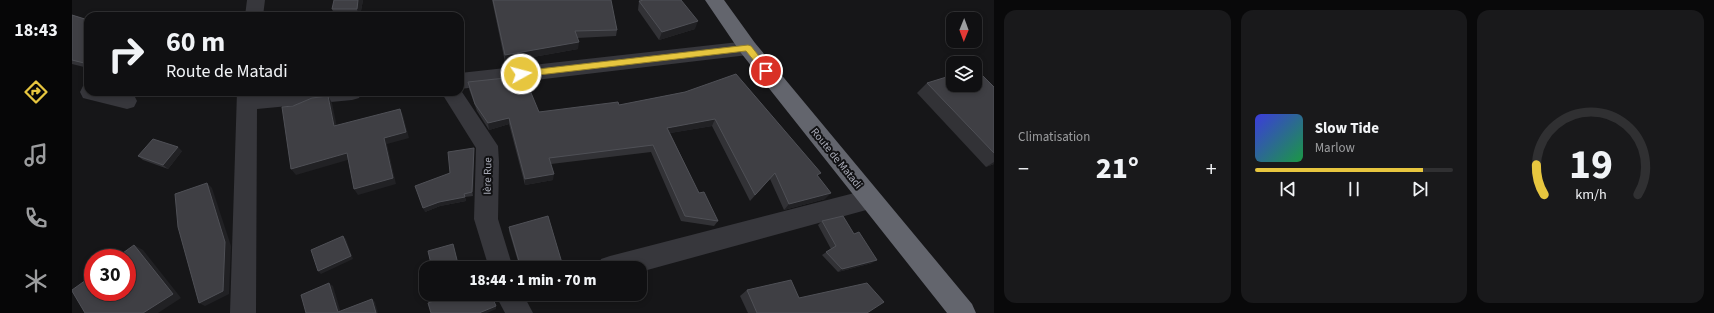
<!DOCTYPE html>
<html lang="fr">
<meta charset="utf-8">
<style>
:root{--surface:#101012;--page:#19191b;--text:#f1f3f6;--muted:#9c9d9f;--line:#303032;--accent:#e7c63f}
body{margin:0;font-family:"Source Sans 3",sans-serif;background:var(--page);color:var(--text);height:100vh;display:flex;flex-direction:column;font-size:15px;white-space:nowrap}
*{box-sizing:border-box;margin:0}
p{font-size:13px;color:var(--muted)}
.icon{flex:none;width:22px;height:22px;fill:none;stroke:currentColor;stroke-width:2;stroke-linecap:round;stroke-linejoin:round}
.map{position:relative;flex:1;overflow:hidden}
.side{display:flex;flex-direction:column;gap:10px;padding:10px;background:#09090a;width:720px}
.side>*{flex:none}
.banner{position:absolute;left:12px;top:12px;width:380px;height:84px;border-radius:12px;box-shadow:0 2px 6px #0003,0 0 0 1px var(--line);background:#101012;color:var(--text);overflow:hidden}
.needle{width:26px;rotate:181deg}
.buttons{position:absolute;left:874px;top:12px;display:grid;gap:8px}
.buttons a{display:grid;place-items:center;width:36px;height:36px;border-radius:8px;background:var(--surface);box-shadow:0 2px 6px #0003,0 0 0 1px var(--line);font-size:20px}
.speed{position:absolute;left:12px;top:249px;display:flex;gap:8px;font-size:20px;font-weight:700;text-align:center}
.speed>*{display:grid;place-content:center;width:52px;height:52px;border-radius:50%;background:var(--surface);box-shadow:0 2px 6px #0003,0 0 0 1px var(--line);line-height:1}
.speed .limit{border:6px solid #d22;background:#fff;color:#111}
.pin{position:absolute;display:grid;place-items:center;width:34px;height:34px;color:#fff;margin:-17px;border:2px solid #fff;border-radius:50%;box-shadow:0 1px 4px #0007}
.me{position:absolute;width:44px;margin:-22px;rotate:83deg;stroke-linejoin:round;filter:drop-shadow(0 0 3px #0008)}
.turn{display:flex;align-items:center;gap:14px;height:84px;padding:0 16px;font-size:18px}
.turn .icon{width:52px;height:52px;stroke-width:2.5}
.turn b{display:block;font-size:28px;line-height:34px}
.big{font-size:30px;font-weight:800;line-height:1.1}
.side .widget{flex:1;display:flex;flex-direction:column;justify-content:center;gap:6px;min-width:0;padding:0 14px;border-radius:12px;background:var(--page)}
.side .dial{align-items:center;gap:0}
.dial svg{height:104px;overflow:visible;fill:none;stroke:var(--line);stroke-width:7;stroke-linecap:round;text-anchor:middle}
.dial text{fill:var(--text);stroke:none}
.song{display:flex;align-items:center;gap:12px}
.cover{width:48px;height:48px;border-radius:6px;background:linear-gradient(135deg,hsl(240 70% 55%),hsl(140 70% 35%))}
.played{height:4px;border-radius:2px;background:linear-gradient(90deg,var(--accent) 85%,var(--line) 85%)}
.keys{display:flex;justify-content:space-around;direction:ltr}
.heat{display:flex;justify-content:space-between;align-items:center;font-size:22px;direction:ltr}
.side .tiles{flex:1;display:grid;gap:10px;grid-template-columns:repeat(3,1fr)}
.trip{position:absolute;left:347px;top:261px;width:228px;height:40px;border-radius:12px;background:var(--surface);box-shadow:0 2px 6px #0003,0 0 0 1px var(--line);font-weight:800;line-height:40px;text-align:center}
main{display:flex;flex:1;min-height:0}
.dock{display:flex;flex-direction:column;width:72px;justify-content:space-around;align-items:center;background:#060607;color:var(--muted)}
.dock .icon{width:28px;height:28px}
.dock .on{color:var(--accent)}
.dock b{font-size:18px;color:var(--text)}
.map>svg:first-child{display:block}
.lines{fill:none;stroke-linecap:round;stroke-linejoin:round}
.street{fill:#37373c;fill-rule:evenodd}
.highway{fill:#63656d;fill-rule:evenodd}
.wall{fill:#323236}
.shaded-wall{fill:#212124}
.building{fill:#3f3f44;stroke:#4f5056}
.route{fill:#e7c63f;stroke:#968129}
.labels{text-anchor:middle;stroke-width:4;stroke-linejoin:round;paint-order:stroke}
.street-label{font-size:11px;fill:#a9abb7;stroke:#111113}
</style>
<main>
<nav class="dock">
<b>18:43</b>
<svg class="icon on" aria-label="directions" viewBox="0 0 24 24"><path d="M12 3l9 9-9 9-9-9zM9 14v-3h6M13 9l2 2-2 2"/></svg>
<svg class="icon" aria-label="music" viewBox="0 0 24 24"><path d="M9 18V5l10-2v13"/><circle cx="6" cy="18" r="3"/><circle cx="16" cy="16" r="3"/></svg>
<svg class="icon" aria-label="phone" viewBox="0 0 24 24"><path d="M5 4h4l2 5-3 2q2 4 5 5l2-3 5 2v4C11 20 4 13 5 4z"/></svg>
<svg class="icon" aria-label="climate" viewBox="0 0 24 24"><path d="M12 3v18M4 7l16 10M4 17L20 7"/></svg>
</nav>
<div class="map">
<svg width="922" height="313" viewBox="0 0 922 313">
<rect width="100%" height="100%" fill="#161618"/>
<g class="lines">
<!-- street -->
<g class="street">
<path d="M175 0H193L191 16H173Z"/>
<path d="M676 41 683 43 686 48 683 53 676 55 388 89V73Z"/>
<path d="M16 85V92H52L62 95 65 101 62 107 55 109 11 98 8 92 11 86Z"/>
<path d="M388 89 426 146 427 162 426 219 441 268H417L402 219 404 148 369 92H388Z"/>
<path d="M165 92H290L287 98 280 100 185 109 184 313H158Z"/>
<path d="M798 189 806 192 810 199 806 206 798 209 568 272V268H526L529 259 538 256Z"/>
<path d="M423 294H451L461 313H433Z"/>
</g>
<!-- highway -->
<path class="highway" d="M633 0H652L683 43 900 304 904 313H875L669 53Z"/>
</g>
<!-- wall -->
<g class="wall">
<path d="M291 0 288 16H263L260 9Z"/>
<path d="M420 0H539L545 30 544 36 505 38 506 49 433 62Z"/>
<path d="M567 1 623 29 587 40 566 10Z"/>
<path d="M0 15 16 20V68L0 64Z"/>
<path d="M396 82 467 112 547 105 613 92 746 176 753 199 712 210 698 179 678 201 640 126 598 133 627 193 646 221 642 226 609 221 579 152 479 164 481 180 453 185 437 124 417 130 405 111 397 89Z"/>
<path d="M855 83 922 87V164L914 167 845 93Z"/>
<path d="M402 148V152L401 196 393 197 394 201 368 206 353 212 378 173Z"/>
<path d="M110 151 96 169 71 160 66 156Z"/>
<path d="M750 221 800 263 766 272 750 255 759 249 746 225Z"/>
<path d="M437 227 489 267 486 268H448L437 231Z"/>
<path d="M675 290 727 298 795 313H676L668 296Z"/>
</g>
<!-- shaded-wall -->
<g class="shaded-wall">
<path d="M286 0H291L288 16H287L285 9Z"/>
<path d="M626 21 623 29 587 40 590 32Z"/>
<path d="M507 42 506 49 433 62V55Z"/>
<path d="M256 96 260 103 266 132 262 126Z"/>
<path d="M328 109 331 115 337 138 315 144 324 184 286 195 282 189Z"/>
<path d="M437 118V124L417 130 416 123Z"/>
<path d="M643 119 640 126 592 134 595 128Z"/>
<path d="M106 147 110 151 96 169 91 165Z"/>
<path d="M402 148V152L401 196 400 192Z"/>
<path d="M275 153 279 159 224 175 219 169Z"/>
<path d="M922 162V164L914 167Z"/>
<path d="M482 174 481 180 453 185V179Z"/>
<path d="M135 183 140 188 159 246 157 294 133 306 127 303Z"/>
<path d="M759 193 753 199 712 210 717 204Z"/>
<path d="M392 194 394 201 368 206 353 212 351 208Z"/>
<path d="M271 236 274 239 281 259 249 274 246 271Z"/>
<path d="M62 245 71 250 109 298 86 313H71Z"/>
<path d="M805 260 800 263 766 272 770 269Z"/>
<path d="M490 263 489 267 486 268H474Z"/>
<path d="M257 283 261 286 269 313 266 312Z"/>
<path d="M300 299 303 302 306 313H304Z"/>
<path d="M424 306V309L415 313H407Z"/>
</g>
<!-- building -->
<g class="building">
<path d="M262 0H286L285 9H260Z"/>
<path d="M421 0H539L545 30 503 31 507 42 433 55Z"/>
<path d="M572 0H609L626 21 590 32 567 1Z"/>
<path d="M0 15 16 20V64L0 60Z"/>
<path d="M903 68 922 87V153L855 83 881 75V85H903Z"/>
<path d="M664 74 749 173 745 175 759 193 717 204 703 173 683 195 643 119 595 128 627 193 632 192 646 221 613 216 581 145 477 158 482 174 453 179 437 118 416 123 403 104 396 82 452 76 467 112 546 102 547 105 613 92Z"/>
<path d="M256 96 262 126 328 109 334 132 312 138 321 178 282 189 275 153 219 169 210 107 221 106 240 98Z"/>
<path d="M81 139 106 147 91 165 66 156Z"/>
<path d="M402 148 400 192 392 194 393 197 367 202 351 208 343 186 378 173 376 152Z"/>
<path d="M135 183 153 242 151 291 127 303 106 227 103 194Z"/>
<path d="M476 216 490 263 474 268H449L437 227Z"/>
<path d="M771 216 782 234 787 232 805 260 770 269 754 252 764 246 750 221Z"/>
<path d="M271 236 279 256 246 271 239 250Z"/>
<path d="M381 244 387 268H360L356 251Z"/>
<path d="M62 245 101 294 71 313H13L0 291V290L21 275V292H55V258H44Z"/>
<path d="M719 280 727 298 795 283 812 302 795 313H685L675 290Z"/>
<path d="M257 283 266 312 300 299 304 313H234L229 295Z"/>
<path d="M366 294H419L424 306 407 313H359L356 303 367 299Z"/>
</g>
<!-- route -->
<path class="route" d="M676 45 679 46 697 69V73H692L674 51 449 77 444 74 449 71Z"/>
<g class="labels">
<!-- street labels -->
<g class="street-label">
<text transform="translate(765 158) rotate(51)" y="4">Route de Matadi</text>
<text transform="translate(415 176) rotate(-89)" y="4">Ière Rue</text>
</g>
</g>
</svg>
<div class="buttons">
<a><svg class="needle" viewBox="-14 -14 28 28"><path d="M0-13l5 13h-10z" fill="#e53935"/><path d="M0 13l5-13h-10z" fill="#9c9d9f"/></svg></a>
<a><svg class="icon" aria-label="layers" viewBox="0 0 24 24"><path d="M12 4l9 5-9 5-9-5zM3 14l9 5 9-5"/></svg></a>
</div>
<div class="speed"><div class="limit">30</div></div>
<div class="pin" style="left:694px;top:71px;background:#d93025"><svg class="icon" aria-label="arrive" viewBox="0 0 24 24"><path d="M6 21V4h12l-3 4 3 4H6"/></svg></div>
<svg class="me" style="left:449px;top:74px" viewBox="-20 -20 40 40"><circle r="17" fill="#e7c63f" stroke="#fff" stroke-width="3"/><path d="M0-11L8 9 0 5-8 9z" fill="#fff"/></svg>
<div class="trip">18:44 · 1 min · 70 m</div>
<div class="banner">
<div class="turn"><svg class="icon" aria-label="right" viewBox="0 0 24 24"><path d="M7 20v-9h11M14 6l5 5-5 5"/></svg><div><b>60 m</b>Route de Matadi</div></div>
</div>
</div>
<section class="side">
<div class="tiles">
<div class="widget"><p>Climatisation</p>
<div class="heat"><a>−</a><b class="big">21°</b><a>+</a></div>
</div>
<div class="widget">
<div class="song"><i class="cover"></i><div><b>Slow Tide</b><p>Marlow</p></div></div>
<div class="played"></div>
<div class="keys"><svg class="icon" aria-label="previous" viewBox="0 0 24 24"><path d="M18 5L8 12l10 7zM5 5v14"/></svg><svg class="icon" aria-label="pause" viewBox="0 0 24 24"><path d="M8 5v14M16 5v14"/></svg><svg class="icon" aria-label="next" viewBox="0 0 24 24"><path d="M6 5l10 7-10 7zM19 5v14"/></svg></div>
</div>
<div class="widget dial"><svg viewBox="0 0 100 80">
<path d="M14 69A42 42 0 1 1 86 69"/>
<path d="M14 69A42 42 0 0 1 8 46" stroke="#e7c63f"/>
<text x="50" y="56" font-size="32" font-weight="700">19</text>
<text x="50" y="72" font-size="11">km/h</text>
</svg></div>
</div>
</section>
</main>
